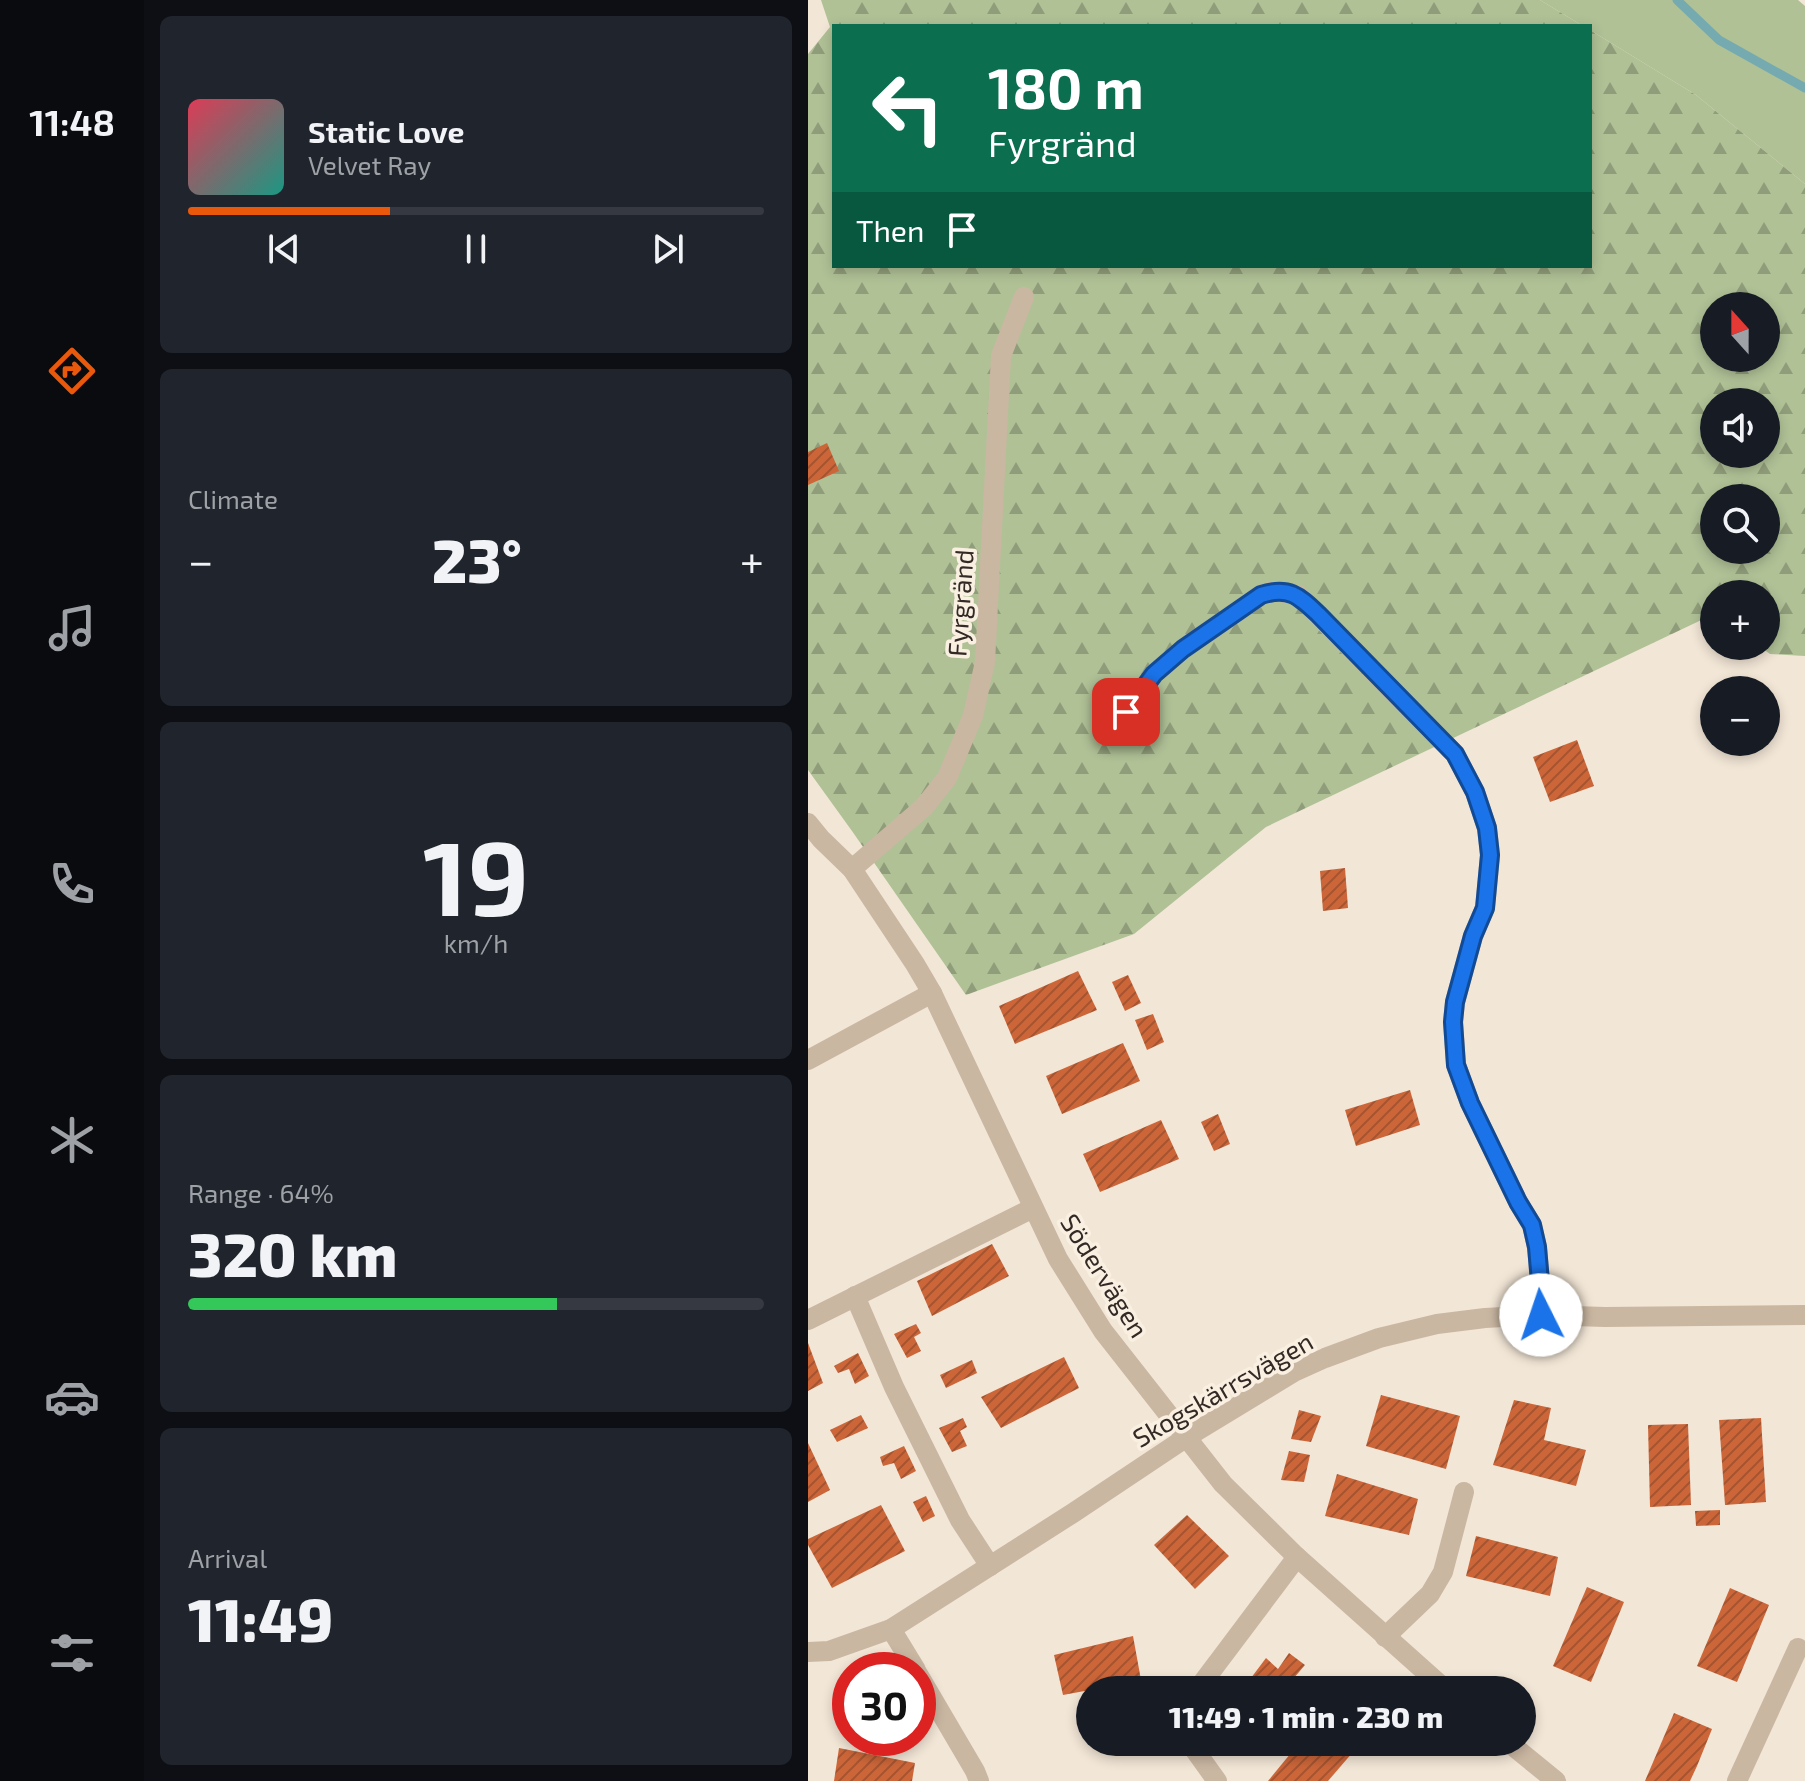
<!DOCTYPE html>
<meta charset="utf-8">
<style>
:root{--surface:#171b24;--page:#20242c;--text:#f1f3f6;--muted:#9ea1a6;--line:#363941;--accent:#ea580c}
body{margin:0;font-family:"Exo 2",sans-serif;background:var(--page);color:var(--text);height:100vh;display:flex;flex-direction:column;font-size:30px;white-space:nowrap}
*{box-sizing:border-box;margin:0}
p{font-size:26px;color:var(--muted)}
.icon{flex:none;width:44px;height:44px;fill:none;stroke:currentColor;stroke-width:2;stroke-linecap:round;stroke-linejoin:round}
.map{position:relative;flex:1;overflow:hidden}
.details{display:flex;flex-direction:column;gap:16px;padding:16px;background:#0d0f14;width:664px}
.details>*{flex:none}
.hud{position:absolute;left:24px;top:24px;width:760px;height:244px;border-radius:0px;box-shadow:0 4px 12px #0003;background:#0b6e4f;color:#fff;overflow:hidden}
.needle{width:52px;rotate:339deg}
.fabs{position:absolute;left:892px;top:292px;display:grid;gap:16px}
.fabs a{display:grid;place-items:center;width:80px;height:80px;border-radius:50%;background:var(--surface);box-shadow:0 4px 12px #0003;font-size:40px}
.speed{position:absolute;left:24px;top:1652px;display:flex;gap:16px;font-size:40px;font-weight:700;text-align:center}
.speed>*{display:grid;place-content:center;width:104px;height:104px;border-radius:50%;background:var(--surface);box-shadow:0 4px 12px #0003;line-height:1}
.speed .limit{border:12px solid #d22;background:#fff;color:#111}
.pin{position:absolute;display:grid;place-items:center;width:68px;height:68px;color:#fff;margin:-34px;border-radius:16px;box-shadow:0 4px 12px #0006}
.me{position:absolute;width:88px;margin:-44px;rotate:356deg;stroke-linejoin:round;filter:drop-shadow(0 0 6px #0008)}
.turn{display:flex;align-items:center;gap:28px;height:168px;padding:0 24px;font-size:36px}
.turn .icon{width:104px;height:104px;stroke-width:2.5}
.turn b{display:block;font-size:56px;line-height:68px}
.then{display:flex;align-items:center;height:76px;padding:0 24px;background:#0003;gap:16px;font-size:30px}
.big{font-size:60px;font-weight:800;line-height:1.1}
.details .card{flex:1;display:flex;flex-direction:column;justify-content:center;gap:12px;min-width:0;padding:0 28px;border-radius:12px;background:var(--page)}
.details .dial{align-items:center;gap:0}
.dial b{font-size:104px;line-height:1}
.song{display:flex;align-items:center;gap:24px}
.cover{width:96px;height:96px;border-radius:12px;background:linear-gradient(135deg,hsl(350 70% 55%),hsl(170 70% 35%))}
.played{height:8px;border-radius:4px;background:linear-gradient(90deg,var(--accent) 35%,var(--line) 35%)}
.keys{display:flex;justify-content:space-around;direction:ltr}
.heat{display:flex;justify-content:space-between;align-items:center;font-size:44px;direction:ltr}
.charge{height:12px;border-radius:6px;background:linear-gradient(90deg,#34c759 64%,var(--line) 0)}
.trip{position:absolute;left:268px;top:1676px;width:460px;height:80px;border-radius:40px;background:var(--surface);box-shadow:0 4px 12px #0003;font-weight:800;line-height:80px;text-align:center}
main{display:flex;flex:1;min-height:0}
.tab-bar{display:flex;flex-direction:column;width:144px;justify-content:space-around;align-items:center;background:#090b0e;color:var(--muted)}
.tab-bar .icon{width:56px;height:56px}
.tab-bar .on{color:var(--accent)}
.tab-bar b{font-size:36px;color:var(--text)}
.map>svg:first-child{display:block}
.green{fill:#b0c196}
.forest{fill:url(#forest-firs);fill-rule:evenodd}
.lines{fill:none;stroke-linecap:round;stroke-linejoin:round}
.stream{stroke:#74aab0;stroke-width:9}
.building{fill:url(#building-hatch)}
.minor{stroke:#cab7a2;stroke-width:20}
.route-casing{stroke:#114b97;stroke-width:20}
.route{stroke:#1a73e8;stroke-width:14}
.labels{text-anchor:middle;stroke-width:7;stroke-linejoin:round;paint-order:stroke}
.street-label{font-size:26px;fill:#342a25;stroke:#faf0e2}
</style>
<main>
<nav class="tab-bar">
<b>11:48</b>
<svg class="icon on" aria-label="directions" viewBox="0 0 24 24"><path d="M12 3l9 9-9 9-9-9zM9 14v-3h6M13 9l2 2-2 2"/></svg>
<svg class="icon" aria-label="music" viewBox="0 0 24 24"><path d="M9 18V5l10-2v13"/><circle cx="6" cy="18" r="3"/><circle cx="16" cy="16" r="3"/></svg>
<svg class="icon" aria-label="phone" viewBox="0 0 24 24"><path d="M5 4h4l2 5-3 2q2 4 5 5l2-3 5 2v4C11 20 4 13 5 4z"/></svg>
<svg class="icon" aria-label="climate" viewBox="0 0 24 24"><path d="M12 3v18M4 7l16 10M4 17L20 7"/></svg>
<svg class="icon" aria-label="car" viewBox="0 0 24 24"><path d="M5 17H2v-5l4-1 3-4h7l3 4 3 1v5h-3M9 17h6M6 11h13"/><circle cx="7" cy="17" r="2"/><circle cx="17" cy="17" r="2"/></svg>
<svg class="icon" aria-label="filters" viewBox="0 0 24 24"><path d="M4 7h16M4 17h16"/><circle cx="9" cy="7" r="2"/><circle cx="15" cy="17" r="2"/></svg>
</nav>
<section class="details">
<div class="card">
<div class="song"><i class="cover"></i><div><b>Static Love</b><p>Velvet Ray</p></div></div>
<div class="played"></div>
<div class="keys"><svg class="icon" aria-label="previous" viewBox="0 0 24 24"><path d="M18 5L8 12l10 7zM5 5v14"/></svg><svg class="icon" aria-label="pause" viewBox="0 0 24 24"><path d="M8 5v14M16 5v14"/></svg><svg class="icon" aria-label="next" viewBox="0 0 24 24"><path d="M6 5l10 7-10 7zM19 5v14"/></svg></div>
</div>
<div class="card"><p>Climate</p>
<div class="heat"><a>−</a><b class="big">23°</b><a>+</a></div>
</div>
<div class="card dial"><b>19</b><p>km/h</p></div>
<div class="card"><p>Range · 64%</p><b class="big">320 km</b><div class="charge"></div></div>
<div class="card"><p>Arrival</p><b class="big">11:49</b></div>
</section>
<div class="map">
<svg width="997" height="1781" viewBox="0 0 997 1781">
<defs>
<pattern id="forest-firs" width="22" height="20" patternUnits="userSpaceOnUse" patternTransform="scale(2)"><rect width="22" height="20" fill="#b0c196"/><path d="M5 1l3.5 6h-7zM16 11l3.5 6h-7z" fill="#909d7a"/></pattern>
<pattern id="building-hatch" width="6" height="6" patternUnits="userSpaceOnUse" patternTransform="scale(2)"><rect width="6" height="6" fill="#cc6639"/><path d="M-1 1l2-2M0 6l6-6M5 7l2-2" fill="none" stroke="#a65430"/></pattern>
</defs>
<rect width="100%" height="100%" fill="#f2e6d6"/>
<!-- green -->
<path class="green" d="M732 0H990L997 6V184L888 95 782 30V26H775Z"/>
<!-- forest -->
<path class="forest" d="M13 0H732L775 26H26V266H782V30L888 95 997 184V656L962 654 951 646H958V594H906V614L458 827 326 934 158 995 44 831 0 770V54L22 27ZM906 306H958V358H906ZM906 402H958V454H906ZM906 498H958V550H906Z"/>
<g class="lines">
<!-- stream -->
<path class="stream" d="M869 0 911 40 997 88"/>
</g>
<!-- building -->
<g class="building">
<path d="M19 443 31 471 0 485V452Z"/>
<path d="M769 740 786 786 742 802 725 757Z"/>
<path d="M537 868 540 908 515 911 512 871Z"/>
<path d="M270 971 289 1010 207 1044 191 1006Z"/>
<path d="M320 975 333 1003 317 1011 304 982Z"/>
<path d="M345 1014 356 1042 339 1050 327 1020Z"/>
<path d="M315 1043 332 1081 254 1114 238 1076Z"/>
<path d="M602 1090 612 1125 548 1146 537 1110Z"/>
<path d="M410 1114 422 1144 406 1151 393 1122Z"/>
<path d="M353 1120 371 1159 292 1192 275 1154Z"/>
<path d="M184 1244 201 1276 124 1316 109 1281Z"/>
<path d="M108 1324 113 1333 106 1337 113 1351 99 1358 86 1334Z"/>
<path d="M0 1343 15 1383 0 1391Z"/>
<path d="M50 1353 61 1376 47 1384 41 1369 30 1373 26 1366Z"/>
<path d="M256 1357 271 1388 193 1428 173 1397Z"/>
<path d="M164 1360 169 1373 138 1388 132 1375Z"/>
<path d="M573 1395 652 1416 638 1469 558 1446Z"/>
<path d="M706 1400 743 1408 736 1440 778 1450 768 1486 685 1465Z"/>
<path d="M491 1410 513 1416 503 1442 483 1439Z"/>
<path d="M53 1415 60 1428 29 1442 22 1430Z"/>
<path d="M155 1418 159 1427 152 1431 159 1446 144 1452 131 1428Z"/>
<path d="M953 1418 958 1502 917 1505 911 1420Z"/>
<path d="M880 1424 883 1505 842 1507 840 1425Z"/>
<path d="M0 1443 22 1490 0 1502Z"/>
<path d="M96 1446 108 1471 93 1479 86 1463 75 1466 72 1457Z"/>
<path d="M481 1451 502 1455 496 1482 473 1480Z"/>
<path d="M529 1474 610 1499 601 1535 517 1516Z"/>
<path d="M118 1496 127 1516 115 1522 105 1502Z"/>
<path d="M73 1505 97 1551 24 1588 0 1545V1539Z"/>
<path d="M912 1510V1525L888 1526 887 1511Z"/>
<path d="M379 1515 421 1556 387 1589 346 1545Z"/>
<path d="M668 1536 750 1557 742 1596 658 1576Z"/>
<path d="M779 1587 816 1602 783 1682 745 1666Z"/>
<path d="M922 1588 961 1605 929 1682 889 1666Z"/>
<path d="M325 1636 333 1680 313 1683 314 1690H282L255 1695 246 1655Z"/>
<path d="M481 1653 497 1665 485 1679 496 1687 494 1690H434L458 1658 470 1669Z"/>
<path d="M866 1713 904 1729 889 1766 882 1781H837Z"/>
<path d="M492 1742H532L545 1752 520 1781H460Z"/>
<path d="M31 1748 107 1763 104 1781H26Z"/>
</g>
<g class="lines">
<!-- minor -->
<g class="minor">
<path d="M303 732 346 674 375 649 453 595 465 591 490 595 647 754 667 792 679 828 682 855 677 908 665 936 647 1002 645 1022 648 1065 662 1103 710 1202 724 1225 729 1247 733 1293V1315"/>
<path d="M0 823 13 839 44 869 107 964 124 993 250 1259 295 1331 415 1484 489 1557 638 1690"/>
<path d="M44 869 116 807 139 778 165 716 177 662 193 356 216 297"/>
<path d="M0 1060 124 993"/>
<path d="M47 1296 86 1387 152 1520 182 1566"/>
<path d="M0 1320 225 1208"/>
<path d="M83 1629 108 1670"/>
<path d="M577 1637 622 1594 635 1572 656 1492"/>
<path d="M0 1652 21 1651 83 1629 265 1513 379 1437 486 1372 517 1358 571 1338 629 1324 677 1318 733 1315 797 1317 997 1315"/>
<path d="M110 1674 167 1771 171 1781"/>
<path d="M389 1690 489 1557"/>
<path d="M381 1742 409 1781"/>
<path d="M700 1742 748 1781"/>
<path d="M929 1781 990 1648"/>
</g>
</g>
<g class="lines">
<defs>
<path id="route" d="M318 712 346 674 375 649 453 595C481 586 491 596 510 614L647 754 667 792 679 828 682 855 677 908 665 936 647 1002 645 1022 648 1065 662 1103 710 1202 724 1225 729 1247 733 1293V1315"/>
</defs>
<!-- route casing -->
<use href="#route" class="route-casing"/>
<!-- route -->
<use href="#route" class="route"/>
</g>
<g class="labels">
<!-- street labels -->
<g class="street-label">
<text transform="translate(153 603) rotate(-86)" y="9">Fyrgränd</text>
<text transform="translate(296 1276) rotate(58)" y="9">Södervägen</text>
<text transform="translate(415 1390) rotate(-30)" y="9">Skogskärrsvägen</text>
</g>
</g>
</svg>
<div class="fabs">
<a><svg class="needle" viewBox="-14 -14 28 28"><path d="M0-13l5 13h-10z" fill="#e53935"/><path d="M0 13l5-13h-10z" fill="#9ea1a6"/></svg></a>
<a><svg class="icon" aria-label="sound" viewBox="0 0 24 24"><path d="M4 9h4l5-4v14l-5-4H4zM17 9q2 3 0 6"/></svg></a>
<a><svg class="icon" aria-label="search" viewBox="0 0 24 24"><circle cx="10" cy="10" r="6"/><path d="M15 15l6 6"/></svg></a>
<a>+</a>
<a>−</a>
</div>
<div class="speed"><div class="limit">30</div></div>
<div class="pin" style="left:318px;top:712px;background:#d93025"><svg class="icon" aria-label="arrive" viewBox="0 0 24 24"><path d="M6 21V4h12l-3 4 3 4H6"/></svg></div>
<svg class="me" style="left:733px;top:1315px" viewBox="-20 -20 40 40"><circle r="19" fill="#fff"/><path d="M0-13L10 11 0 6-10 11z" fill="#1a73e8"/></svg>
<div class="trip">11:49 · 1 min · 230 m</div>
<div class="hud">
<div class="turn"><svg class="icon" aria-label="left" viewBox="0 0 24 24"><path d="M17 20v-9H6M10 6l-5 5 5 5"/></svg><div><b>180 m</b>Fyrgränd</div></div>
<div class="then">Then<svg class="icon" aria-label="arrive" viewBox="0 0 24 24"><path d="M6 21V4h12l-3 4 3 4H6"/></svg></div>
</div>
</div>
</main>
